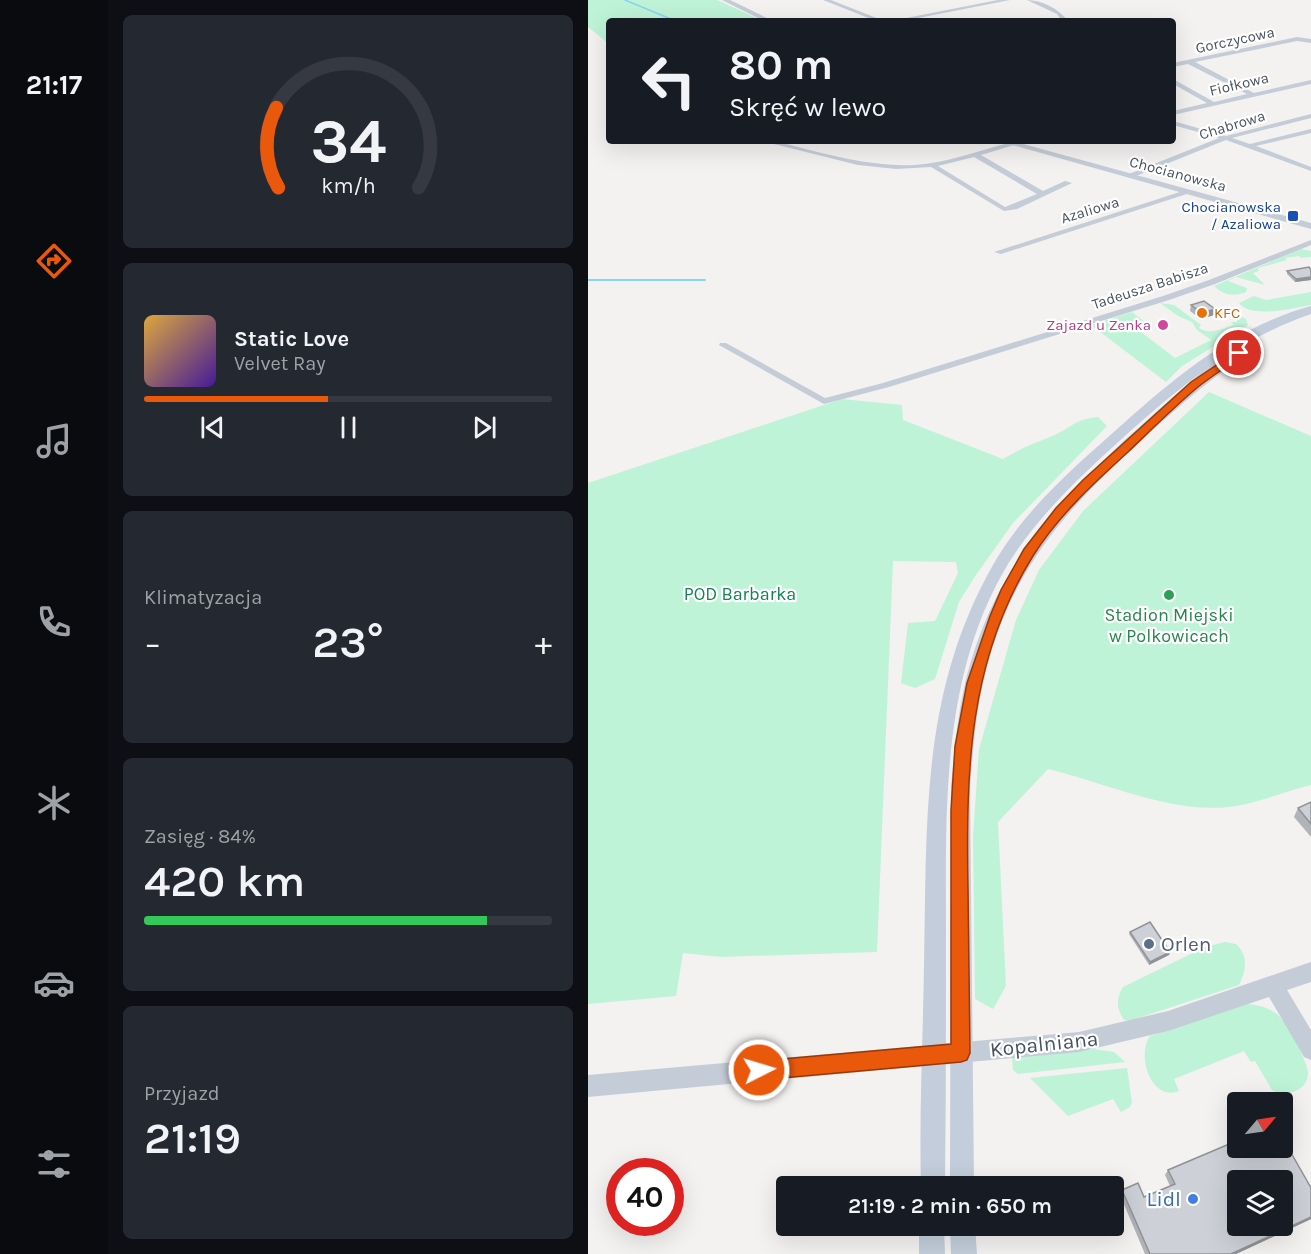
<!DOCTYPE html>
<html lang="pl">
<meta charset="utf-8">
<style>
:root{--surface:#171b24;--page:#242831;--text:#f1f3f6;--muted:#9ea1a6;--line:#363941;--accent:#ea580c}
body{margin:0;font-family:Karla,sans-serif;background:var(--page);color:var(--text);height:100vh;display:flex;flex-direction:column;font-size:22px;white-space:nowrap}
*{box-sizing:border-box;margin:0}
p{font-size:20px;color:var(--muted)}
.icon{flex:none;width:33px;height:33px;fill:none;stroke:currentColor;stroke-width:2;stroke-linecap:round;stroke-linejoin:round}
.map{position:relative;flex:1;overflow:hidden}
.side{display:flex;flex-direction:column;gap:15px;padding:15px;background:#0d0f14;width:480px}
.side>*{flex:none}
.top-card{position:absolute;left:18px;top:18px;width:570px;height:126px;border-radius:6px;box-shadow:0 6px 24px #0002;background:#171b24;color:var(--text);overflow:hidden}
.needle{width:39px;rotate:61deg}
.controls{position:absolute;left:639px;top:1092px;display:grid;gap:12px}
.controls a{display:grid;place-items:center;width:66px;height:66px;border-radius:6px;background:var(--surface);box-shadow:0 6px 24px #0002;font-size:30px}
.speed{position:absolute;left:18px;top:1158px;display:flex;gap:12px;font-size:30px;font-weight:700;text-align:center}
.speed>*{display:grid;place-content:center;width:78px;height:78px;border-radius:50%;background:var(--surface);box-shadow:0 6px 24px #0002;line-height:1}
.speed .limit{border:9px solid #d22;background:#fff;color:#111}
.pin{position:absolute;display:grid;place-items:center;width:51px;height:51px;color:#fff;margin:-26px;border:3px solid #fff;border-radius:50%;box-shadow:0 2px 6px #0007}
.me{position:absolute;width:66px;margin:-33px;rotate:85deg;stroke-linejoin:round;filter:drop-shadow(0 0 4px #0008)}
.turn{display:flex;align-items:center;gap:21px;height:126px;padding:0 24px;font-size:27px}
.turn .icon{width:78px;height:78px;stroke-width:2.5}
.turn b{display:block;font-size:42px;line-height:51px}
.big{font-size:45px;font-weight:600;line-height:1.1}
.side .tile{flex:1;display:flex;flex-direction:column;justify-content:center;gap:9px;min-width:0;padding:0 21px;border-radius:9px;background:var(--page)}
.side .dial{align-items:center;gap:0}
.dial svg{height:156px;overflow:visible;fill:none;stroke:var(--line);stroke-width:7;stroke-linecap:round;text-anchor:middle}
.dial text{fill:var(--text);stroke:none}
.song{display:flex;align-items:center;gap:18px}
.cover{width:72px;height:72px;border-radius:9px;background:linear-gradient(135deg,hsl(40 70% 55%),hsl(260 70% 35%))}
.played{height:6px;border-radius:3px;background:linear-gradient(90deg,var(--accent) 45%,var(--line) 45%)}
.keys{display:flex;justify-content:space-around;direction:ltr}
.heat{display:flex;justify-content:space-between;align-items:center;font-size:33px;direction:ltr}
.charge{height:9px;border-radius:4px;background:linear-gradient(90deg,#34c759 84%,var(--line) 0)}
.trip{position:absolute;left:188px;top:1176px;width:348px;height:60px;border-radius:6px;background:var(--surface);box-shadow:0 6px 24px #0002;font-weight:600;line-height:60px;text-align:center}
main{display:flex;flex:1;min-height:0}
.dock{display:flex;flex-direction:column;width:108px;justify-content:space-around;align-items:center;background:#090b0e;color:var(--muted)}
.dock .icon{width:42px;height:42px}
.dock .selected{color:var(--accent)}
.dock b{font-size:27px;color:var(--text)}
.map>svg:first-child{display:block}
.green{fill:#bef3d7}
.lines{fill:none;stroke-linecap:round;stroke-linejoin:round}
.stream-far1{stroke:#89d4f2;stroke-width:1.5}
.stream{stroke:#89d4f2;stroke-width:2}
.minor{fill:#c4ccd7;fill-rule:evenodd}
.tertiary{fill:#c4ccd7;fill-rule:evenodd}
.secondary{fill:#c3cddb;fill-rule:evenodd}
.wall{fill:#b0b3b8}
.shaded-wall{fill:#909296}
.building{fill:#cdd0d6;stroke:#909296;stroke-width:1.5;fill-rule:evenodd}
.route{fill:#ea580c;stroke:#983908;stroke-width:1.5}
.transit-dot{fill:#1a4fb4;stroke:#fff;stroke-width:2}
.food-dot{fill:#e8710a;stroke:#fff;stroke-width:2}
.hotel-dot{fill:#d1479c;stroke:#fff;stroke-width:2}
.leisure-dot{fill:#2e9e5b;stroke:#fff;stroke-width:2}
.service-dot{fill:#5c6f8a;stroke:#fff;stroke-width:2}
.shop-dot{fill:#3f7fe0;stroke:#fff;stroke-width:2}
.labels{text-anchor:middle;stroke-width:4.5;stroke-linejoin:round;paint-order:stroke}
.far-street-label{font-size:15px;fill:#485360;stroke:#fff}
.far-transit-label{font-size:15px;fill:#164399;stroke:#fff;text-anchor:end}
.far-food-label{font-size:15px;fill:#c56008;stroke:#fff;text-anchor:start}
.far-hotel-label{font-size:15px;fill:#b23c85;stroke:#fff;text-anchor:end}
.park-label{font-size:18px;fill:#118354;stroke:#fff}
.leisure-label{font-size:18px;fill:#27864d;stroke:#fff}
.near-service-label{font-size:21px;fill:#4e5e75;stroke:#fff;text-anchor:start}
.near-street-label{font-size:21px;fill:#485360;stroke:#fff}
.near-shop-label{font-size:21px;fill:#366cbe;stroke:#fff;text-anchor:end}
</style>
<main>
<nav class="dock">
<b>21:17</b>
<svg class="icon selected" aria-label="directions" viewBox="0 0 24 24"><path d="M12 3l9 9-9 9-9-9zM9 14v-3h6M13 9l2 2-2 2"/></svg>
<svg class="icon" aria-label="music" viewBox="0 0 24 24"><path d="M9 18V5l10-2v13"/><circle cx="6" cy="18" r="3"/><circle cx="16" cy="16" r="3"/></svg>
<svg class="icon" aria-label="phone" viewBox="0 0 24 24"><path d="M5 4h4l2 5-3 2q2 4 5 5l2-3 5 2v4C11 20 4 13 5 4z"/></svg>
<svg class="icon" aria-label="climate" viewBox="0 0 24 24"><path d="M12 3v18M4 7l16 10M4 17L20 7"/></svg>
<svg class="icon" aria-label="car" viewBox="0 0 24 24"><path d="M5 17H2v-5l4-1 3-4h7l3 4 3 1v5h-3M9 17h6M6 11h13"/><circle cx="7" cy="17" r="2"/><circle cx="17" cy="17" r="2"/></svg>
<svg class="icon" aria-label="filters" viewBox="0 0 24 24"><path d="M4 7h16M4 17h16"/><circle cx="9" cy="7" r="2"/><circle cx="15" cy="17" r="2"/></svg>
</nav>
<section class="side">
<div class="tile dial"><svg viewBox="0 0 100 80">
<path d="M14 69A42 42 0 1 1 86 69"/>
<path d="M14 69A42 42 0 0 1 13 28" stroke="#ea580c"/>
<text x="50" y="56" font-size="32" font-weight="700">34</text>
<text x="50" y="72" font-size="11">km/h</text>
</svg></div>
<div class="tile">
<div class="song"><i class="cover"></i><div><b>Static Love</b><p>Velvet Ray</p></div></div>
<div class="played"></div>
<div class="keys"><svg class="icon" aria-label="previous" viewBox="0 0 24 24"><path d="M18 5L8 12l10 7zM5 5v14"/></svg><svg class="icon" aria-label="pause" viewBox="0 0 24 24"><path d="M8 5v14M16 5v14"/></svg><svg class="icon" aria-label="next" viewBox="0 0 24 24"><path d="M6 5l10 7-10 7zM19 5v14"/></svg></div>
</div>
<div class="tile"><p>Klimatyzacja</p>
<div class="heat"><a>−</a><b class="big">23°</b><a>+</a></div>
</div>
<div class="tile"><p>Zasięg · 84%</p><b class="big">420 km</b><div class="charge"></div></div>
<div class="tile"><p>Przyjazd</p><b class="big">21:19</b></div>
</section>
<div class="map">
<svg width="723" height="1254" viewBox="0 0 723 1254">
<rect width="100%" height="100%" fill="#f4f1f1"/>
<!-- green -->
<g class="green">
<path d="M0 0H129L175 21H21V44L0 27Z"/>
<path d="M713 249 723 251V257L713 258 711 256 697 258 699 260 670 268 671 271 665 273 677 285 648 277 640 281 659 288 658 292C646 297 635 295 626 286Z"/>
<path d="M723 292V305C706 308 663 319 651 303L666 296 678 300Z"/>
<path d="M572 303 586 305 613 325 611 328C622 335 634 329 646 325L643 322H649V319L642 316 646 313 658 319 660 325 594 366 578 382 503 325 544 312 557 322 553 332 587 358 623 340 609 330 604 322 590 316Z"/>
<path d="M621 392 723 436V785C698 791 673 802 648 806 587 816 519 783 460 769L410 822 418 986 405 1009 387 999 385 836 391 749 428 620 451 570 495 511Z"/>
<path d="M254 399 314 405 315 420 415 459C431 449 449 442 467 435 485 426 488 419 510 417L519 426 425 523 388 575 371 602 347 679 327 688 313 683 320 623 347 621 370 573 368 562 305 561 289 952 133 957 95 953 88 996 0 1004V483Z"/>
<path d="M637 942 648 944C661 956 658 971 651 985L541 1021 536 1020C528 1008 528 999 535 987L617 947Z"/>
<path d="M659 1004C670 1005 680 1007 690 1015 698 1022 720 1062 720 1073 720 1091 697 1098 684 1090L667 1061 663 1062 656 1051 586 1079 591 1091C563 1102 548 1055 562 1036Z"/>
<path d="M506 1049 526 1052 537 1062 430 1074 425 1070 424 1058Z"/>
<path d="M539 1068 544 1102 542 1107 533 1112 525 1099 480 1116 442 1078Z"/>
</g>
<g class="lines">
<!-- stream-far1 -->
<path class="stream-far1" d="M37 0 83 19 81 21"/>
<!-- stream -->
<path class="stream" d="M0 280H117"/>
<!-- minor -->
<g class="minor">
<path d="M235 0H243L296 21H288Z"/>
<path d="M410 0H422L315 21H303Z"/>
<path d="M439 0C454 0 471 9 480 21H474L469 14Z"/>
<path d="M709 37 723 39V43L709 41 607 62 666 93 723 80V84L585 115V111L619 103 585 84V79L626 102 659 94 600 64 585 67V63Z"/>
<path d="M723 114V118L644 138 662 144 723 129V133L668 146 723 167V171L638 140 543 178 536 176 631 138 585 125V121L638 136Z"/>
<path d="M174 141H186C232 152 278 167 326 165 360 163 392 150 424 142L427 144 426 145 393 155 455 191 477 181 484 183 429 209 416 211 343 167 308 169 270 165ZM386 157 449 194 417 207 350 166Z"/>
<path d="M598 190 605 192 413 254 406 252Z"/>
<path d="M723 240V245L627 284 581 300 301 387 236 404 131 345 132 343H138L237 398 295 383 575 296 621 280Z"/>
</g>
<!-- tertiary -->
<g class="tertiary">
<path d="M134 0H142L185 21H176Z"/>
<path d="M410 141H424L723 223V229Z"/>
<path d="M723 962V982L699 990 723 1030V1060L716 1057 681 997 580 1031 491 1052 0 1097V1075L491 1032 580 1011Z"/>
</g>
<!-- secondary -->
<g class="secondary">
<path d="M723 306V314C650 339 595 384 538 435 494 475 452 513 420 564 352 677 358 811 358 937 358 1020 358 1103 357 1186H333C331 1113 335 1039 336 965 339 823 332 693 405 565 438 507 488 466 537 422 592 373 650 326 723 306Z"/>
<path d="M667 340 673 344 671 347C628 373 591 406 554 440 473 513 417 578 394 688 387 720 385 754 382 787L386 1186H362L363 787C366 754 369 720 376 688 405 563 476 494 568 412 591 392 638 348 667 340Z"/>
<path d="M331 1226H356L357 1254H331Z"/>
<path d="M362 1226H387L389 1254H363Z"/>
</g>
</g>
<!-- wall -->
<g class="wall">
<path d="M723 270V280L707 282 699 274V271Z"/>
<path d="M603 305 626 315 613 319 602 311Z"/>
<path d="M723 802V837L706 817 710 808Z"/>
<path d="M542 932 582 952 581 955 561 965 541 934Z"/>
<path d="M653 1155 723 1219 648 1254H557L532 1195 534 1190 556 1197 582 1186 577 1175 580 1170Z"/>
</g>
<!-- shaded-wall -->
<g class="shaded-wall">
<path d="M723 277V280L707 282 708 279Z"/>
<path d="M627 309 626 315 613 319 614 313Z"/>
<path d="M582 952 581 955 561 965 562 962Z"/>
<path d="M723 1217V1219L648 1254H643Z"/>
</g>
<!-- building -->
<g class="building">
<path d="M721 267 723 270V277L708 279 699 271Z"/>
<path d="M616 301 627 309 614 313 603 305Z"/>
<path d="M723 802V824L710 808Z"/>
<path d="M562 922 582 952 562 962 542 932Z"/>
<path d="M694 1137 722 1186H723V1217L643 1254H562L534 1190 550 1183 556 1197 587 1184 580 1170 646 1142 653 1155 671 1148H694ZM650 1180H694V1226H650Z"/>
</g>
<!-- route -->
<path class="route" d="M651 350 654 351V355C640 366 624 376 610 387 586 407 563 430 540 452 506 483 470 516 445 556 380 660 378 771 380 889 381 944 381 998 382 1053L379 1060 373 1062 171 1080 165 1077 162 1070 165 1064 171 1061 363 1044V810L367 746 379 683 402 616 413 590 436 549 468 508 495 480 603 382Z"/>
<!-- markers -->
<rect class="transit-dot" x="699" y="210" width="12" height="12" rx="3"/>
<circle class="food-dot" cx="614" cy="313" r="6"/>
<circle class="hotel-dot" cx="575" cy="325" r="6"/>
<circle class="leisure-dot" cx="581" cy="595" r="6"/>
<circle class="service-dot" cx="561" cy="944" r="6"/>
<circle class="shop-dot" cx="605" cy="1199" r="6"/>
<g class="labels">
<!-- far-street labels -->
<g class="far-street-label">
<text transform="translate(647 40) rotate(-12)" y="5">Gorczycowa</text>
<text transform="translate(651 84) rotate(-13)" y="5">Fiołkowa</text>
<text transform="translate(644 125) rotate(-17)" y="5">Chabrowa</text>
<text transform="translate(590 174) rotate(15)" y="5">Chocianowska</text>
<text transform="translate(502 210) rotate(-17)" y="5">Azaliowa</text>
<text transform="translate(562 286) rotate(-18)" y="5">Tadeusza Babisza</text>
</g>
<!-- far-transit labels -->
<g class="far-transit-label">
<text x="693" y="212">Chocianowska<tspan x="693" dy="17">/ Azaliowa</tspan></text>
</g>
<!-- far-food labels -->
<g class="far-food-label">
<text x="626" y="318">KFC</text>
</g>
<!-- far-hotel labels -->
<g class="far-hotel-label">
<text x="563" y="330">Zajazd u Zenka</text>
</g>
<!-- park labels -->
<g class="park-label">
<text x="152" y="600">POD Barbarka</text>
</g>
<!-- leisure labels -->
<g class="leisure-label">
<text x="581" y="621">Stadion Miejski<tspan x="581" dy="21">w Polkowicach</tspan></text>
</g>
<!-- near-service labels -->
<g class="near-service-label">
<text x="573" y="951">Orlen</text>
</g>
<!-- near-street labels -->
<g class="near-street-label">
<text transform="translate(456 1044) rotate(-6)" y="7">Kopalniana</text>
</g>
<!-- near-shop labels -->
<g class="near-shop-label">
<text x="593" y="1206">Lidl</text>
</g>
</g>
</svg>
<div class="controls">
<a><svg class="needle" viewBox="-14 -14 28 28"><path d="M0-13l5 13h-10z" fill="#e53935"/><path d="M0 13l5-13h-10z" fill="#9ea1a6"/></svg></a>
<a><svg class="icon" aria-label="layers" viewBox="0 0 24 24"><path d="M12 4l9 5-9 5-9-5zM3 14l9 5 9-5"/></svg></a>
</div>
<div class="speed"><div class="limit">40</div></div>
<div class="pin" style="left:651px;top:353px;background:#d93025"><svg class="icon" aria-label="arrive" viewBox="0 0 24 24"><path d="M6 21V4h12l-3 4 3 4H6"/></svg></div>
<svg class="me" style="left:171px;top:1070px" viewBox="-20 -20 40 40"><circle r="17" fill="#ea580c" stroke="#fff" stroke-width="3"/><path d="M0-11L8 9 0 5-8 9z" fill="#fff"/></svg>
<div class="trip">21:19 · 2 min · 650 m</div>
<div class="top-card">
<div class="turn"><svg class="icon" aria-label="left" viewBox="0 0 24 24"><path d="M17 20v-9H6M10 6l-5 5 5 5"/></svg><div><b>80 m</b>Skręć w lewo</div></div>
</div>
</div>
</main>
